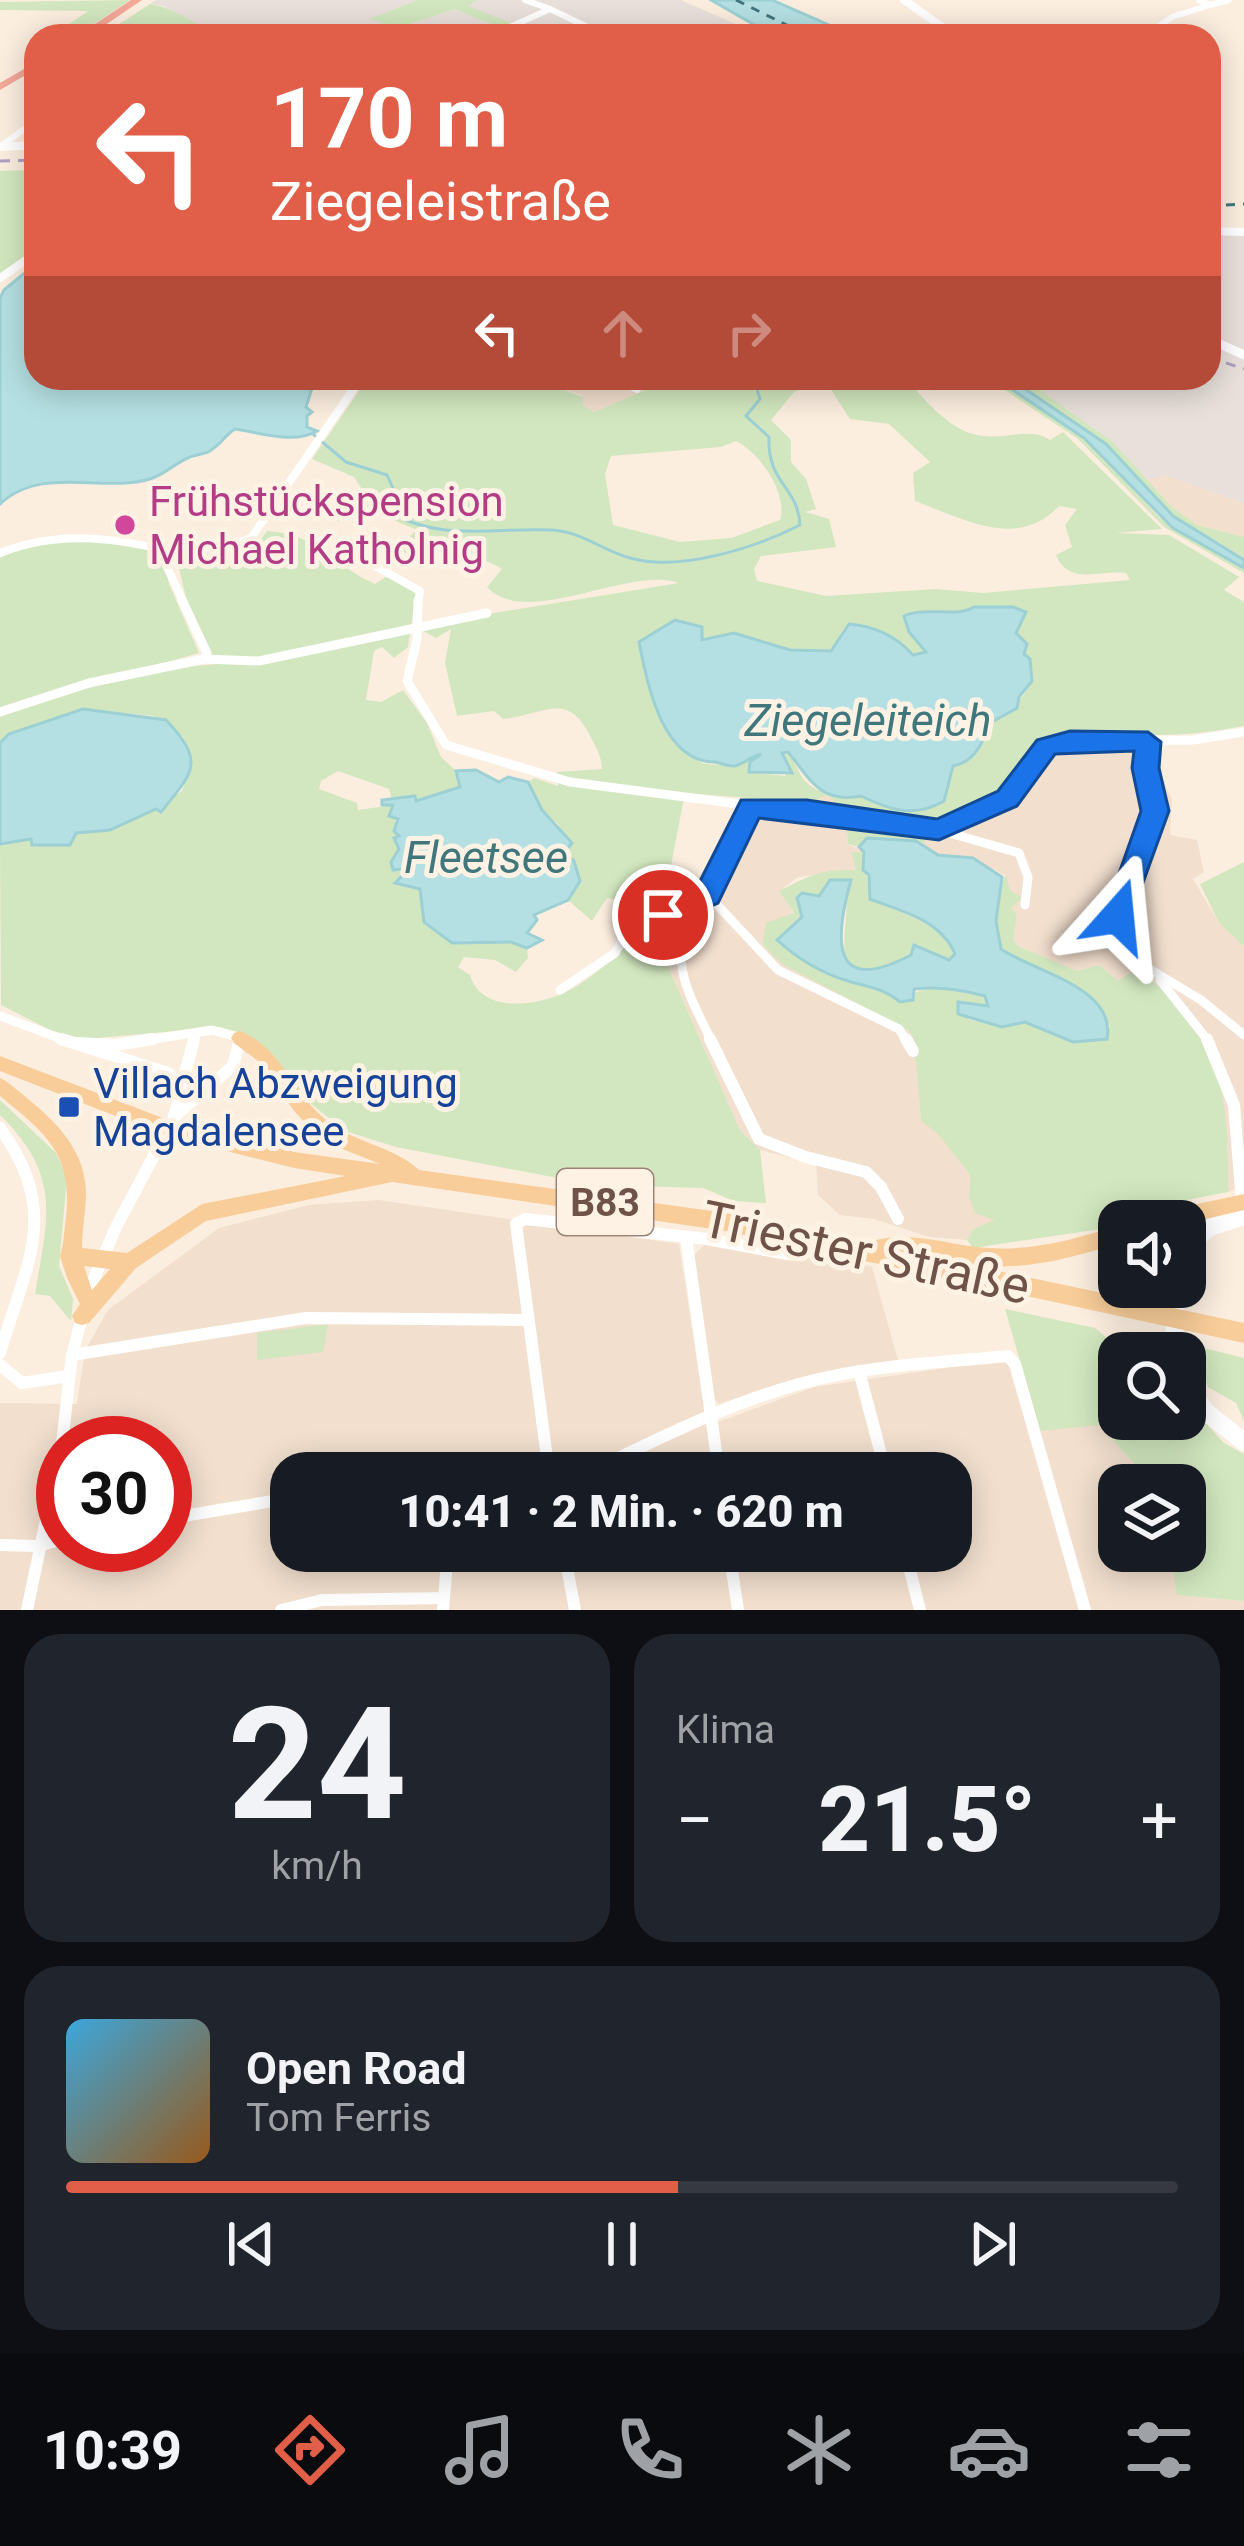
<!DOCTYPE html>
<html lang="de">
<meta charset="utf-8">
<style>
:root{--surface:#171b24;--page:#20242c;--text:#f1f3f6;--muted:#9ea1a6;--line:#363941;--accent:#e15e48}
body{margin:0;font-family:Roboto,sans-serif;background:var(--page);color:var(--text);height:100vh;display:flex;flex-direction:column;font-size:45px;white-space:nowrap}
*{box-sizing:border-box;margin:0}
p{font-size:39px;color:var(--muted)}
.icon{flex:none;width:66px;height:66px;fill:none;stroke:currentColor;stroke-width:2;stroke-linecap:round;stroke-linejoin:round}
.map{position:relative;height:1610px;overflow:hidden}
.panel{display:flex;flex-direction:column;gap:24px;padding:24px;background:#0d0f14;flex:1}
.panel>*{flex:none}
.guide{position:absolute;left:24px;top:24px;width:1197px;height:366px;border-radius:36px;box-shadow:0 6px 30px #0003;background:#e15e48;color:#fff;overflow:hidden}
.buttons{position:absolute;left:1098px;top:1200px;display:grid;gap:24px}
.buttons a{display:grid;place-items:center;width:108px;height:108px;border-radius:24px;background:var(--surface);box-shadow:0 6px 30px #0003;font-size:60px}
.speed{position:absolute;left:36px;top:1416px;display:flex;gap:24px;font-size:60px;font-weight:700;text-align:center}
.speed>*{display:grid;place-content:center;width:156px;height:156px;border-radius:50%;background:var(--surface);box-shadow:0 6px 30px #0003;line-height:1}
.speed .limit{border:18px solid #d22;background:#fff;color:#111}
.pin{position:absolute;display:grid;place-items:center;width:102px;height:102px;color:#fff;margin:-51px;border:6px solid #fff;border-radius:50%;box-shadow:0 3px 12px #0007}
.me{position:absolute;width:132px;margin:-66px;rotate:18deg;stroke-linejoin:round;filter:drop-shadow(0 0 9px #0008)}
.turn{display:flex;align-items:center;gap:42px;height:252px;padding:0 48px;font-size:54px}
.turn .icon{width:156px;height:156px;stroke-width:2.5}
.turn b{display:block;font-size:84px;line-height:102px}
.lanes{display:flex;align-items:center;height:114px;padding:0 48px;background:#0003;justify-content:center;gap:60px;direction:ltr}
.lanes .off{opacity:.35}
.big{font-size:90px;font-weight:800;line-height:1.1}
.panel .card{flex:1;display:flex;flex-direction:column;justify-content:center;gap:18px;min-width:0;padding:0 42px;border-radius:36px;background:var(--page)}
.panel .dial{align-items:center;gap:0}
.dial b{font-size:156px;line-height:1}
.song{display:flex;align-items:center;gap:36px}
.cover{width:144px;height:144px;border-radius:18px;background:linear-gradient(135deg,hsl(200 70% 55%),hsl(30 70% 35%))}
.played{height:12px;border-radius:6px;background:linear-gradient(90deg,var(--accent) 55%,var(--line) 55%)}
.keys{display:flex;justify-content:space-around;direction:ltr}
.heat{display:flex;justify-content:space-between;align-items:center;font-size:66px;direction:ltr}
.panel .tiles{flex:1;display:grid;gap:24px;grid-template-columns:1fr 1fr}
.card:last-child{grid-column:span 2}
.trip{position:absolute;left:270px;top:1452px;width:702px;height:120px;border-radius:36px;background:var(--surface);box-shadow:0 6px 30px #0003;font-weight:800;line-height:120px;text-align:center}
.tab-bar{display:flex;height:192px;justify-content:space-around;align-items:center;background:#090b0e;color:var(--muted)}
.tab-bar .icon{width:84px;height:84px}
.tab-bar .on{color:var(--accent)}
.tab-bar b{font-size:54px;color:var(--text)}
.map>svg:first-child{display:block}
.residential{fill:#f2dfce;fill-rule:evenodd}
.industrial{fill:#e9e0db}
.green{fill:#d2e7bf;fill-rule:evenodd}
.water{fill:#b5e0e3;stroke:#9cd0d4;stroke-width:3}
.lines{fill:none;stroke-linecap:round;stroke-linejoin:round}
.stream{stroke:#9cd0d4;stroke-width:3}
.ferry{stroke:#40777c;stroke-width:3;stroke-dasharray:9 8;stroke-linecap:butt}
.minor-far3{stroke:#fff;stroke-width:6}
.minor-far2{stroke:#fff;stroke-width:8}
.minor-far1{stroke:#fff;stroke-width:9}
.minor{stroke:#fff;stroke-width:12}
.tertiary-far1{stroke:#fff;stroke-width:8}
.tertiary{stroke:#fff;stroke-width:9}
.secondary{stroke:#fff;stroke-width:18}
.primary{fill:#f8cd99;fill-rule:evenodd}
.motorway{fill:#f3a898;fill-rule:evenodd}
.rail{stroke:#afa0c2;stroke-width:3;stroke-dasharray:10 8;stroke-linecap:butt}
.route{fill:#1a73e8;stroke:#114b97;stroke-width:3}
.hotel-dot{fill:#d1479c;stroke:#fef2e4;stroke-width:4.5}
.transit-dot{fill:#1a4fb4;stroke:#fef2e4;stroke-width:4.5}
.labels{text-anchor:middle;stroke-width:10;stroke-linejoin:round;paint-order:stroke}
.shield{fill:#fef2e4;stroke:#9b8377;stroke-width:3}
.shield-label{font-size:39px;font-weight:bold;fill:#705348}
.hotel-label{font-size:42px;fill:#b23c85;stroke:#fef2e4;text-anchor:start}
.transit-label{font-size:42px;fill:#164399;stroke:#fef2e4;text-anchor:start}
.water-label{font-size:45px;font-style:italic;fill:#40777c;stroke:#fef2e4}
.near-street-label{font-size:51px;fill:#705348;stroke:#fef2e4}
</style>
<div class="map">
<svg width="1244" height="1610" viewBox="0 0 1244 1610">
<rect width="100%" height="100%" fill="#fbeedf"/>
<!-- residential -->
<g class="residential">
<path d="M572 378H674L594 412 583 405V396L559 387 569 385Z"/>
<path d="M1164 474 1244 503V537L1197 525 1171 506 1147 480Z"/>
<path d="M1089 732 1140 735 1172 799 1170 835 1197 840 1204 872 1193 879 1219 923 1244 946V1185L1228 1192V1144L1119 982 1099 965 1077 971 1018 946 1013 939 1017 915 1011 908 1006 876 973 858 938 855 916 841 925 842 928 823 938 815 974 812 994 799 1009 786 1033 747 1058 735Z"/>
<path d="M827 795 845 810 848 844 864 852 857 870 798 877 780 891 794 914 779 922 883 1019 908 1030 915 1039 921 1121 939 1134 970 1175 969 1198 994 1220 973 1229 967 1240 929 1237 874 1219 840 1215 818 1195 816 1164 760 1150 740 1130 670 971 664 929 674 901 698 895 708 886 750 800 811 803Z"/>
<path d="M379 1200 679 1244 707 1426 814 1387 1007 1359 1028 1431 1099 1425 1153 1485H1119V1551H1170L1178 1595 1244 1601V1610H0V1403L77 1404 85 1351 108 1310 219 1228 309 1205ZM63 1443H165V1545H63ZM291 1473H951V1551H291Z"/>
<path d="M705 1244 792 1261 794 1251 872 1267 898 1360 777 1384 719 1404 715 1400 694 1255Z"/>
</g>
<!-- industrial -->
<g class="industrial">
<path d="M156 0H417L384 13 400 28 455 9 501 27 465 5 477 0H681L763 36H270L274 31 231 36 215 34 164 6 150 4Z"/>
<path d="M1209 233 1244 234V503L1165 475 1147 480 1113 442 1023 378H1209Z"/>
</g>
<!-- green -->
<g class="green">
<path d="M130 0 76 36H51L88 11 0 10V2Z"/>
<path d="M417 0H477L468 6 511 23 501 28 455 9 399 28 369 19Z"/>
<path d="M150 4C180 8 201 32 231 36H167L134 25 119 36H101Z"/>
<path d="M36 170V252L0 275V171Z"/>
<path d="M421 378H572L560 388 583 397V405L594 412 674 378H930L936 391 921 384 915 389C933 409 956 434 984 436 1006 439 1032 427 1050 440L1063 432 1162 529 1116 533 1169 535 1239 577 1224 590 1244 602V726C1217 731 1188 735 1161 735 1126 736 1084 724 1050 738 1019 750 1012 792 980 808 964 817 944 811 928 822L925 843 867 838 859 847 848 844 845 811 827 795 811 803 685 793 669 876 674 901 664 929 670 971 740 1130 760 1150 766 1203 734 1201 703 1188 594 1185 396 1147 345 1131 304 1098 249 1035 220 1027 86 1039 52 1031 1 1005 0 844 31 839 70 845 75 833C116 833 151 811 182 791L190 768 189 748 183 737 153 716 83 709 9 734 0 742V716C71 691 142 670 217 664L189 610 177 560 256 546 267 531C319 534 332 565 375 584L389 575 416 592 408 647 394 658 382 647 374 651 366 700 381 702 403 690 427 723 441 757 456 771 460 787 415 801 392 800 389 789 338 771 321 781 319 789 357 803 358 810 393 805 402 868 422 891 424 909 436 931 452 942H511L527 948 528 958 516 972 495 960 464 957 458 967 470 975C481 1013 534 1007 566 992 596 977 622 949 647 927L620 900 607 898 592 921 568 900 578 875 572 858 564 853 559 825 542 810 528 782 534 778 558 786 557 772 602 769C601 753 595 746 588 732 566 691 542 715 503 719L494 711 457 716 445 663 451 629 436 638 423 631 488 614 679 583C629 565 527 630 487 587L502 569C477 553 437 548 409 556L398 547 417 530 388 518 377 503 338 521 326 510 367 497 354 477 312 459 361 388 411 390ZM828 385 850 419 889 424 930 462 913 473 915 501C962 518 1017 551 1059 506L1077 509 1065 525 1072 547 1056 555C1069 586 1099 570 1126 573L1130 580 983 593 936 589 826 596 757 581 754 569 761 556 836 547 829 519 805 512 816 509 806 479 791 462V440L771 420 795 391ZM736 441C760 453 788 493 780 520L731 538 680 542 613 525 605 474 611 456 721 447ZM974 607H1013L1021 615 1016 633 1033 671 1032 681 1023 696 990 723 986 738 953 765 944 801C911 820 894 807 863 797 847 793 821 796 808 784 799 776 795 761 788 751L782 753 784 765 791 769 785 776 749 772 750 762 762 754C739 758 732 767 707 764 698 763 690 754 684 748 650 714 643 679 650 634L675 620 702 627 701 639 734 633 790 650 832 651 843 629C871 625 895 632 912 655L926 653 905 616C927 605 955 620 974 607Z"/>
<path d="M987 378H995L1084 438 1159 517 1244 568V573L1164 527 1078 439Z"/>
<path d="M1009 378H1023L1113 442 1171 506 1197 525 1244 537V560L1173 516 1106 444Z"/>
<path d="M62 536 101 537 164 552 169 584 199 653 0 709V558L26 544Z"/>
<path d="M851 852H864C866 863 866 882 871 890 889 917 937 915 955 954L949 960C907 938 836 1013 845 929 847 912 846 898 850 881L812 897 795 928 781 933 856 984 879 988 900 1002C921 982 967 984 990 1001L988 1006 967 1019 1002 1027 1025 1022 1073 1042 1110 1027C1090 980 1039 975 1001 949 996 925 993 894 1006 875L1010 890 1022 898 1011 908 1017 915 1013 939 1018 946 1077 971 1099 965 1118 981 1133 971C1153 978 1162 990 1177 1005 1227 1058 1229 1123 1228 1192L1156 1206 1101 1229 973 1248 967 1240 973 1229 994 1220 975 1213 969 1198 970 1175 938 1134 921 1121 914 1039 908 1030 782 964 763 945 766 923 794 913 779 891C809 876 819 869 856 870Z"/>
<path d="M1244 862V946L1219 923 1200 884Z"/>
<path d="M0 1100 56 1153 67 1177 59 1266 73 1299 71 1321 50 1296 35 1294C48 1216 62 1176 0 1115Z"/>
<path d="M1005 1309 1095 1328 1124 1352 1148 1342 1156 1353H1119V1419H1185V1401L1224 1443 1244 1454V1601L1177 1595 1170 1551H1185V1485H1153L1099 1425 1040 1431Z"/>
<path d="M328 1324 323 1352 257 1360V1333Z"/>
<path d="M1192 1345 1244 1358V1421L1236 1403 1208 1387Z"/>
</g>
<!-- water -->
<g class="water">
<path d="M711 0H772L854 36H774Z"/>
<path d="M32 267H36V378H292L313 385 306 407 312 412 307 416V427L317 431C294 445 258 432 235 429 225 435 220 446 208 452 206 453 192 456 190 457 176 462 165 475 150 479 101 493 41 465 0 504V298L4 290Z"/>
<path d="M995 378H1009L1106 444 1173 516 1244 560V568L1173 528 1084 438Z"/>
<path d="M974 607H1013L1026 612 1016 633 1027 644 1024 654 1030 659 1032 681 1019 697 1017 708 990 723C983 742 975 762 953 766L944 801C913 819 888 809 861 796 819 804 809 777 788 752L782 753 792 773 749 772 750 762 761 754C752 756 743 764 735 766 728 767 722 763 715 762 661 762 647 681 639 642L675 620 702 627V640L734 633 790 650 831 651 849 624C874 626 896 636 913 655L926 652 909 632 904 616C926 606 958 618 974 607Z"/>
<path d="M83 709 166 720C207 763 192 773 161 812L156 809 110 830 76 833 70 845H32L31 839 0 844V743L9 734Z"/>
<path d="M476 770 499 782 508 777 528 782 542 810 572 843 564 853 574 861 580 881 568 900 534 915 537 920 527 933 542 940 527 948 511 942 452 943 424 922 420 889 395 883 404 874 402 869 393 870 391 862 399 849 394 838 399 836 394 831 398 819 389 816 393 805H382V800L415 796 416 801 460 787 456 771Z"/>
<path d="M867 838 916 841 938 855 973 858 1002 877 996 921 1001 949C1032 971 1117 987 1107 1039L1073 1042 1025 1022 1002 1027 958 1014V1002L988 1006 985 996C963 990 936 986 914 989L913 1000 900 1002C882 987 866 987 845 980 819 972 797 958 777 940L802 917 797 898 802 893 819 896 830 880H851C834 941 831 997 911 955L914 945 949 960 955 954C941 920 901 911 870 899L869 875 863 870 864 852 859 847Z"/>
</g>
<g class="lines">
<!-- stream -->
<path class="stream" d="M314 435 346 462 387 475 397 497 384 501 382 507C436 544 492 527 552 530 583 532 601 550 630 558 680 572 755 548 800 525 798 486 767 484 769 437L746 416 760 399 756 386 800 378"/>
<!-- ferry -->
<g class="ferry">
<path d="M736 0 809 36"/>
<path d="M1209 206 1244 204"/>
</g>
<!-- minor-far3 -->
<g class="minor-far3">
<path d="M525 0 550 9"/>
<path d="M1210 5 1229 0"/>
<path d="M311 30 335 36"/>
<path d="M490 36 550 9 606 36"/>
<path d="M635 36H659"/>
<path d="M1145 36 1172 17 1210 5 1199 0"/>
<path d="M0 147 36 120"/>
<path d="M22 263 36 254"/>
</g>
<!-- minor-far2 -->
<g class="minor-far2">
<path d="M0 278 26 260"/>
<path d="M615 378 637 389"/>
<path d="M350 552 420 591 418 603"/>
<path d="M0 553C57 531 108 537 166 550"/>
<path d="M184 603 165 563 166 550 227 546 251 538 361 378"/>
</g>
<!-- minor-far1 -->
<g class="minor-far1">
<path d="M418 600 417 639 407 681 446 745 570 782 939 830 1007 798 1046 747 1070 741 1193 740 1244 732"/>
<path d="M204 659 259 661 487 613"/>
<path d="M0 712 89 683 204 659 207 653 182 600"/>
<path d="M1148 741 1145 768 1155 811 1119 902 1120 932 1148 968 1201 1000 1244 1035"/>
<path d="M939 830 1019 853 1028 877 1025 905"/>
<path d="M708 895 778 970 899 1029 907 1042"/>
<path d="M689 905C671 967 685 986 712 1042"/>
<path d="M1160 980 1209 1042"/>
<path d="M560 990 615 953 623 939 708 895 751 808"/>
<path d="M0 1016 70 1042"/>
<path d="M134 1042 212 1030 240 1038 239 1042"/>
<path d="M192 1042 198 1032"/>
</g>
<!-- minor -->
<g class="minor">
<path d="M61 1039 168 1073 181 1085"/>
<path d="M710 1039 759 1139 806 1157 866 1172 881 1187 898 1219"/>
<path d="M906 1039 913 1051"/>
<path d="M1207 1039 1234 1105 1242 1202"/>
<path d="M77 1043 116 1045 153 1039"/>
<path d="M174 1117 233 1066 240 1039"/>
<path d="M0 1128C62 1213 26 1263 0 1353"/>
<path d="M686 1237 719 1473"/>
<path d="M87 1295 116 1227 173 1120 194 1039"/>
<path d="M72 1355 306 1318 527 1320"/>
<path d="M0 1365 22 1383 69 1376"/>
<path d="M859 1371 886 1473"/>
<path d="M549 1473 516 1224 525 1219 707 1239 787 1254"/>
<path d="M587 1473C656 1440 724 1405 799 1384 866 1365 938 1363 1008 1356L1015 1364 1085 1610"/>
<path d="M165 1519 291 1498"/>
<path d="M0 1545 38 1546 63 1539"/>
<path d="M564 1551 575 1610"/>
<path d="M729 1551 738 1610"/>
<path d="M905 1551 920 1610"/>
<path d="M27 1610 62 1444 72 1355 82 1317"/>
<path d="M281 1610 322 1600 444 1598"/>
<path d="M443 1610 448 1551"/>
</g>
<!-- tertiary-far1 -->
<g class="tertiary-far1">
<path d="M904 0 955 36"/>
<path d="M0 147 36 145"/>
<path d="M1209 231 1244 232"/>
</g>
<!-- tertiary -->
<path class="tertiary" d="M1209 339 1244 355"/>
<!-- secondary -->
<g class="secondary">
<path d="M1185 1247 1210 1227 1244 1216"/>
<path d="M1174 1287 1175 1353"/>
<path d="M1185 1382 1205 1411 1244 1442"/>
</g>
<!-- primary -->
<g class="primary">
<path d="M240 1031C282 1048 292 1093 326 1120 353 1143 392 1145 419 1170L726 1213 866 1243C908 1228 945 1245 988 1248 1033 1251 1077 1239 1119 1225V1243C1076 1257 1031 1269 985 1266 963 1264 941 1257 918 1254L1244 1323V1343L726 1231 392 1182 206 1221 136 1268 89 1323 82 1325 75 1323 72 1316 80 1304 67 1278 60 1256C64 1244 64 1231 66 1218 73 1153 46 1134 0 1096V1078L6 1081C42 1110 85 1141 86 1192 86 1211 82 1229 82 1248L127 1253 202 1204 346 1176 294 1168 167 1136 0 1071V1056L168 1120 294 1152 380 1164 340 1148 317 1135 295 1112 258 1061 234 1043 231 1038 234 1033ZM84 1266 110 1269 92 1290Z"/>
<path d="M1244 1194V1210L1185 1224V1221H1151L1153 1215 1160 1212Z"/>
</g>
<!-- motorway -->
<g class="motorway">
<path d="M131 0H142L89 36H77Z"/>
<path d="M36 62V69L0 90V83Z"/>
</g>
<!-- rail -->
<g class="rail">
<path d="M0 161 36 160"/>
<path d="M1209 357 1244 369"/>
</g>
</g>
<!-- route -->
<path class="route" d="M1070 731 1148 732 1161 742 1159 768 1169 811 1128 924H1108L1104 916 1141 811 1132 768 1134 751 1055 754 1017 806 939 840 759 818 718 903 663 927 653 923 648 915 653 907 697 887 741 800H807L937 819 998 791 1037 740Z"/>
<!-- markers -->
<circle class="hotel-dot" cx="125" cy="525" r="12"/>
<rect class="transit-dot" x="57" y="1095" width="24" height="24" rx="6"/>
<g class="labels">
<!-- shield labels -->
<rect class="shield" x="557" y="1169" width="96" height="66" rx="9"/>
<g class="shield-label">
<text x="605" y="1216">B83</text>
</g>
<!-- hotel labels -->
<g class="hotel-label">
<text x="149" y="516">Frühstückspension<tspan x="149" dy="48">Michael Katholnig</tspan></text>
</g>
<!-- transit labels -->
<g class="transit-label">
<text x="93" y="1098">Villach Abzweigung<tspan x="93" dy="48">Magdalensee</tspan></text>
</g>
<!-- water labels -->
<g class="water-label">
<text x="868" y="736">Ziegeleiteich</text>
<text x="486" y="873">Fleetsee</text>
</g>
<!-- near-street labels -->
<g class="near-street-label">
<text transform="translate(866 1252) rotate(12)" y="18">Triester Straße</text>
</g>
</g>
</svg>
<div class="buttons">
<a><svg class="icon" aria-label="sound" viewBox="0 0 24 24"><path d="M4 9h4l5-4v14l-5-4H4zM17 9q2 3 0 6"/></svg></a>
<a><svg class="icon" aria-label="search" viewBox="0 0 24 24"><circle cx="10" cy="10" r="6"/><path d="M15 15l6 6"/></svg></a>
<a><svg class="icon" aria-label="layers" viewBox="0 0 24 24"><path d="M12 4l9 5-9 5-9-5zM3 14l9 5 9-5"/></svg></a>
</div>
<div class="speed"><div class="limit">30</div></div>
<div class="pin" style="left:663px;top:915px;background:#d93025"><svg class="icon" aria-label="arrive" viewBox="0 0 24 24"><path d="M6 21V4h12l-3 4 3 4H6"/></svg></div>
<svg class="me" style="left:1118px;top:916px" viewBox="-20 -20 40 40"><path d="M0-17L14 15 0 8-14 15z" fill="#1a73e8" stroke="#fff" stroke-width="4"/></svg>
<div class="trip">10:41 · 2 Min. · 620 m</div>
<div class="guide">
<div class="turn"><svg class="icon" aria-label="left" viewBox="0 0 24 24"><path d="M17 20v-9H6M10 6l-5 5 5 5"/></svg><div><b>170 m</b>Ziegeleistraße</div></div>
<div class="lanes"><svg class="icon" aria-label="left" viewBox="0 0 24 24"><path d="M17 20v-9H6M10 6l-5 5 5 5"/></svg><svg class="icon off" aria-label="ahead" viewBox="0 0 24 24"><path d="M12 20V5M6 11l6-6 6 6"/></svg><svg class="icon off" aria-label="right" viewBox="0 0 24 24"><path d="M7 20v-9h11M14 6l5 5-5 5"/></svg></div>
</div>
</div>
<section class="panel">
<div class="tiles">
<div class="card dial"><b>24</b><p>km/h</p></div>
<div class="card"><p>Klima</p>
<div class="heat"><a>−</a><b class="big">21.5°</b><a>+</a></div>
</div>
<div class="card">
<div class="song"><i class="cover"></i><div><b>Open Road</b><p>Tom Ferris</p></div></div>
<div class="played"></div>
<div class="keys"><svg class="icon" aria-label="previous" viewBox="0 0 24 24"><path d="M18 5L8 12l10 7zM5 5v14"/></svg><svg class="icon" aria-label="pause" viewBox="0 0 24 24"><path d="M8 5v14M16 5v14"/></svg><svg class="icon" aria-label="next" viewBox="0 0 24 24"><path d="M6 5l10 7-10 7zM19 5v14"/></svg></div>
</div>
</div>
</section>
<nav class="tab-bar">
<b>10:39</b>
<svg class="icon on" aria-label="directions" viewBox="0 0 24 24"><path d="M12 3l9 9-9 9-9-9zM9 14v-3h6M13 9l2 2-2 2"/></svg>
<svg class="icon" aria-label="music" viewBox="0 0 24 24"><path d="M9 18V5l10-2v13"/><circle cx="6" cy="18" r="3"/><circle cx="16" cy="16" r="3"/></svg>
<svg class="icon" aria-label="phone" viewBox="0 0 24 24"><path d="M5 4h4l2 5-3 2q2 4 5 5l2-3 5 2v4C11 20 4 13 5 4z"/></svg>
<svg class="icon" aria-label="climate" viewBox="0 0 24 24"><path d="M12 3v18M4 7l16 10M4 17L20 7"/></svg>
<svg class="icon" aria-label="car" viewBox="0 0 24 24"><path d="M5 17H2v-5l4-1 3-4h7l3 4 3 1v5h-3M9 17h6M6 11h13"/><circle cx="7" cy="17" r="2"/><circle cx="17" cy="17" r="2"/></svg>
<svg class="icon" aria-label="filters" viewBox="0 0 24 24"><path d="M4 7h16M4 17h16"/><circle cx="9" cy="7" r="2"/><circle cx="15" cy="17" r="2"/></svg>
</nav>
